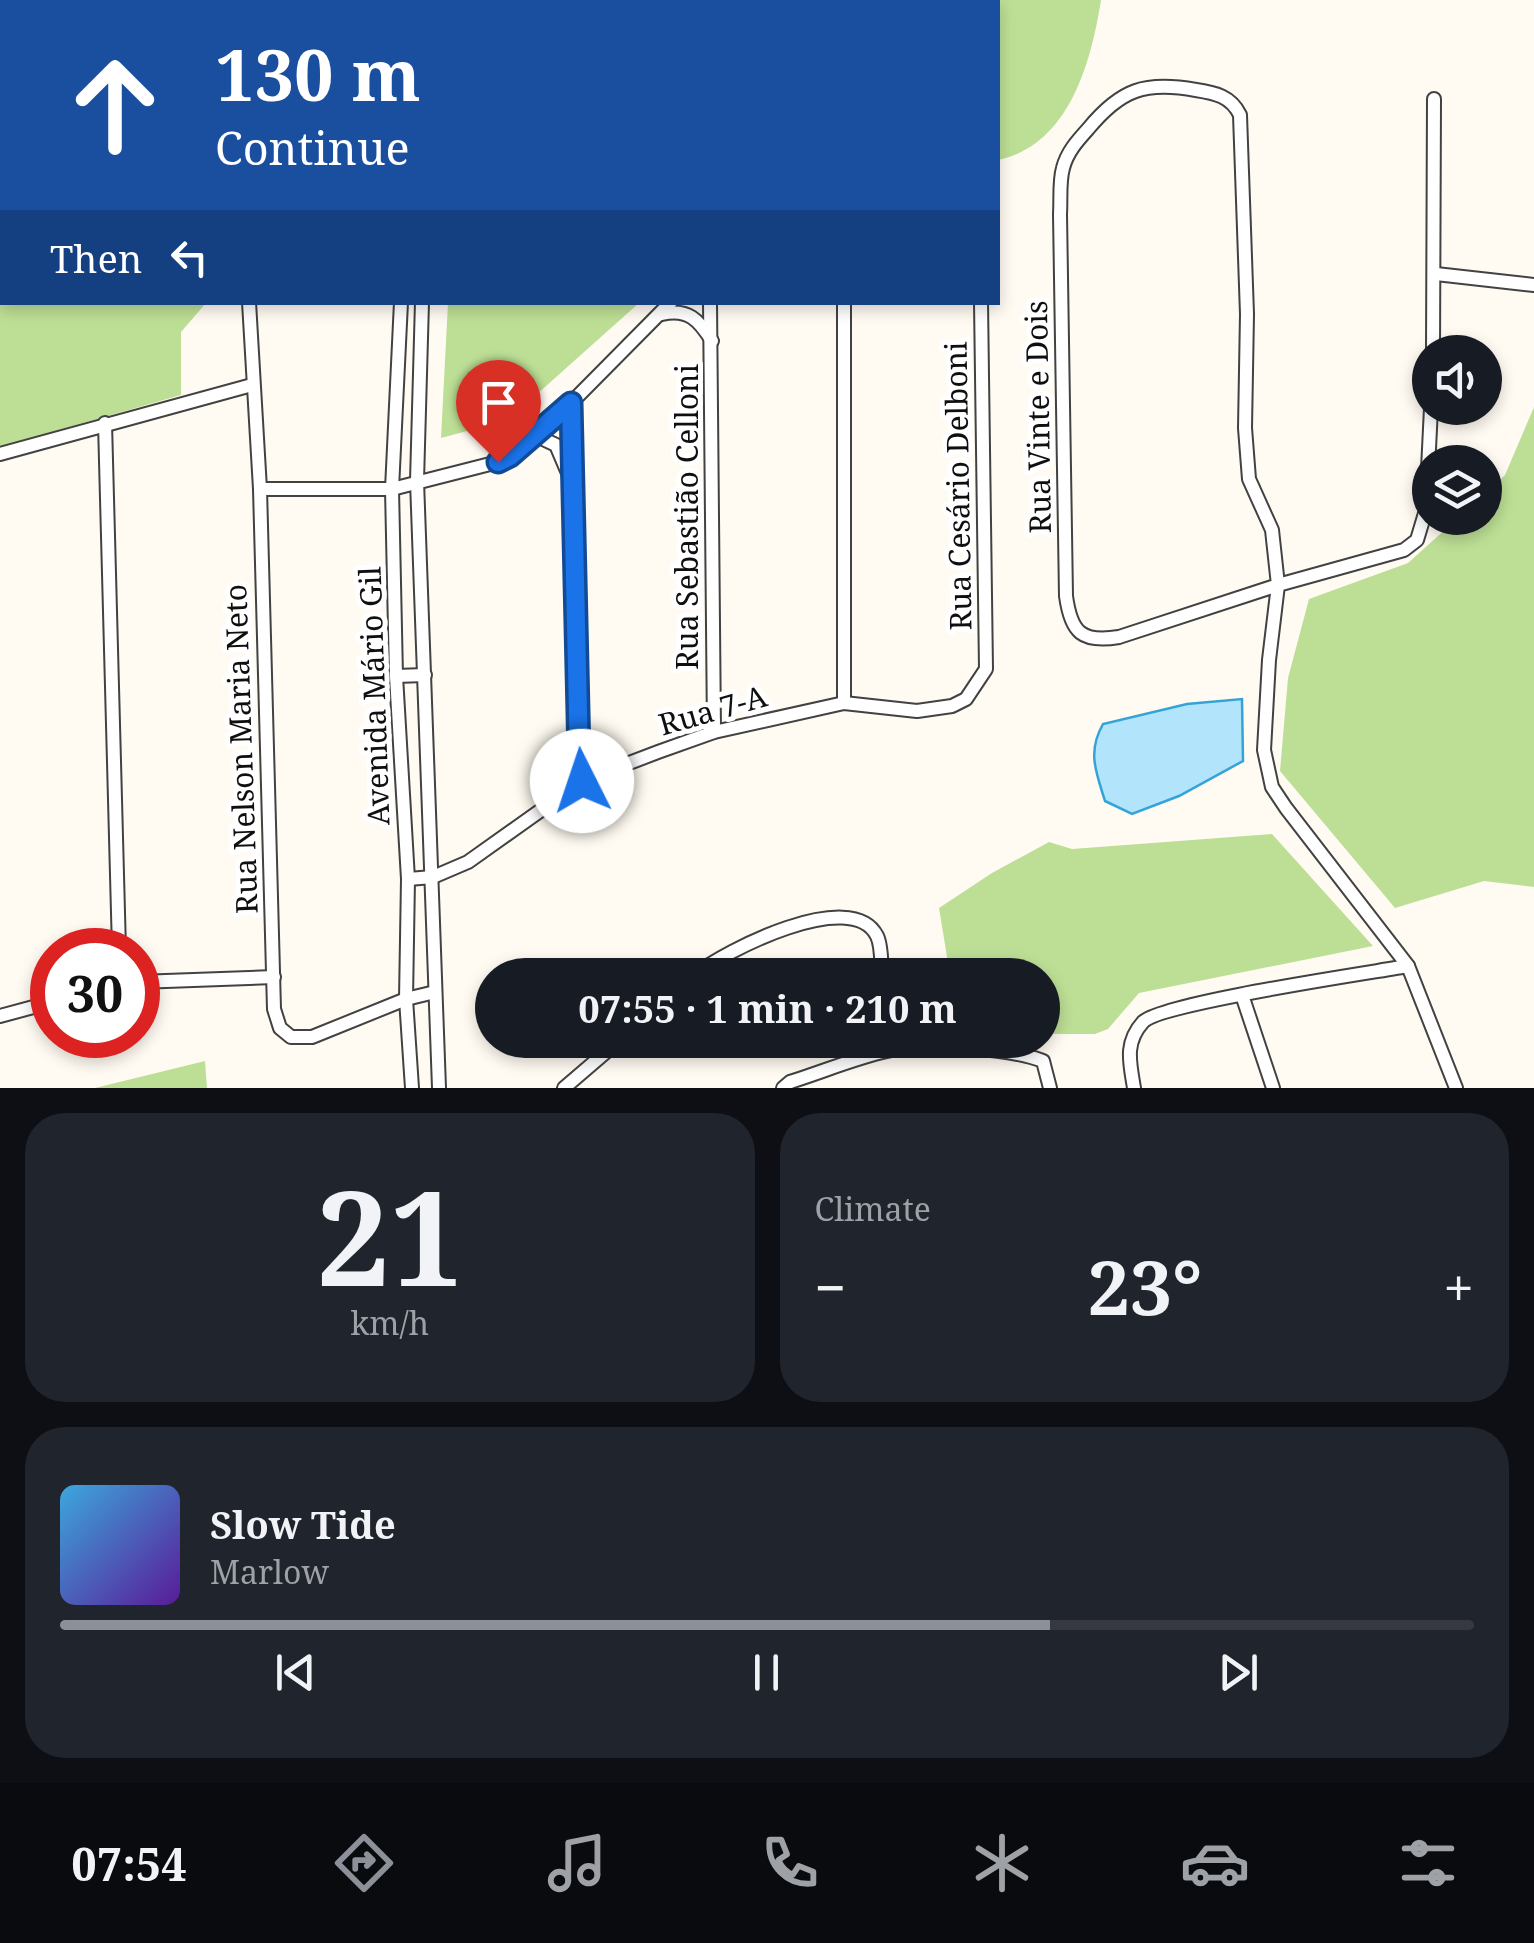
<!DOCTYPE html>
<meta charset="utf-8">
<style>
:root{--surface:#171b24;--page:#20242c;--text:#f1f3f6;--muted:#9ea1a6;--line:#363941;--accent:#8c9099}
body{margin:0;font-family:"Noto Serif",serif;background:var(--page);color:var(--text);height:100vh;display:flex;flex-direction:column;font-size:38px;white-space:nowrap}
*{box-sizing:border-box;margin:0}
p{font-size:32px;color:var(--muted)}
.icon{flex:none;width:55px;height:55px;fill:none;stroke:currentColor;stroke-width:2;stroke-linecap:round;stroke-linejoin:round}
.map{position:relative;height:1088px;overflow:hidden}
.drawer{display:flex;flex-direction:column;gap:25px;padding:25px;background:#0d0f14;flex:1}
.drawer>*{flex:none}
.guide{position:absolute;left:0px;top:0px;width:1000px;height:305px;box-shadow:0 5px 15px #0003;background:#1a4fa0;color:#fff;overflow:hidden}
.fabs{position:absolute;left:1412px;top:335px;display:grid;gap:20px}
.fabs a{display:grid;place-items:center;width:90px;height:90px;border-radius:50%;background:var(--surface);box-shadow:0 5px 15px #0003;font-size:50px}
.speed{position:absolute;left:30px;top:928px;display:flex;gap:20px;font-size:50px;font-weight:700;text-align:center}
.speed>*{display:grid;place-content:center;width:130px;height:130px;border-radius:50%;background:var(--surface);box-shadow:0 5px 15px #0003;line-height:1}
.speed .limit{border:15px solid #d22;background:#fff;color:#111}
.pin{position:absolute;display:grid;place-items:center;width:85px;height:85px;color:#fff;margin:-102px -42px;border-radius:50% 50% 50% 0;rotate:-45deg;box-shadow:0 0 10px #0007}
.pin .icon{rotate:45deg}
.me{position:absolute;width:110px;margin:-55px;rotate:356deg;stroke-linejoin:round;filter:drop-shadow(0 0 8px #0008)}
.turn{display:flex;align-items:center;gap:35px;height:210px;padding:0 50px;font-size:45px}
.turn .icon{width:130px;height:130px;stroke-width:2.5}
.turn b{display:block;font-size:70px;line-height:85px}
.then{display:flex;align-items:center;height:95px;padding:0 50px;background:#0003;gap:20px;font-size:38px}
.big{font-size:75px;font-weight:700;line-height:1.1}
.drawer .card{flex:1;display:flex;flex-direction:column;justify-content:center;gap:15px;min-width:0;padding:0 35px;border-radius:40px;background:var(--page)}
.drawer .dial{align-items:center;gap:0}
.dial b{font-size:130px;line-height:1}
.song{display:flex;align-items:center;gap:30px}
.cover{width:120px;height:120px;border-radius:15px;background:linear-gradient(135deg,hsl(200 70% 55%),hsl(270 70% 35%))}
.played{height:10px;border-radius:5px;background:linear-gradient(90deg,var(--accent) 70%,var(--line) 70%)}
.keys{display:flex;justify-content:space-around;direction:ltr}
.heat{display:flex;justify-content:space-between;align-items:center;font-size:55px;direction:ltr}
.drawer .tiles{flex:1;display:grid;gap:25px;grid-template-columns:1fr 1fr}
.card:last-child{grid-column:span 2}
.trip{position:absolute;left:475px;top:958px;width:585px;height:100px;border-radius:50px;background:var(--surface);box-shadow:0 5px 15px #0003;font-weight:700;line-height:100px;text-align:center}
.dock{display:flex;height:160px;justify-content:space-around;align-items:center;background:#090b0e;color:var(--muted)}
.dock .icon{width:70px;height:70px}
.dock .current{color:var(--accent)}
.dock b{font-size:45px;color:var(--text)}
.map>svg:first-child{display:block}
.forest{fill:#bddf95}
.water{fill:#b2e5fb;stroke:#33a3d8;stroke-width:2.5}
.building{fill:#594f4b;stroke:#3e3734;stroke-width:2.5}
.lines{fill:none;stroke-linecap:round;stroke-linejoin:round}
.street-casing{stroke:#424242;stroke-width:16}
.street{stroke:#fff;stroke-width:12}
.route-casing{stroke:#114b97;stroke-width:25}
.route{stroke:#1a73e8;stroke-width:18}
.labels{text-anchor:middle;stroke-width:10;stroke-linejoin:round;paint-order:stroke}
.street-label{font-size:30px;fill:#0f0f0f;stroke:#fff}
</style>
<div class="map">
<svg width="1534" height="1088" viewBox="0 0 1534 1088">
<rect width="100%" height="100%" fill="#fffbf2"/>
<!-- forest -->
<g class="forest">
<path d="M0 0H393L2 2V302L206 303 181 332V395L0 447Z"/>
<path d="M469 0H1101C1091 63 1069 145 998 160V2H468Z"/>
<path d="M448 303V302L639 303 508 420 441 438Z"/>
<path d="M1534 407V887L1484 881 1395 908 1280 771 1288 678 1309 599 1408 563 1458 518H1485V494L1505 475Z"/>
<path d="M1272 834 1373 946 1139 993 1108 1029 1095 1034H1043L1042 975H950L939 908 992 873 1049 842 1072 849Z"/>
<path d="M205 1061 207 1088H95Z"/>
</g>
<!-- water -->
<path class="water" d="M1242 699 1243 761 1179 796 1132 814 1105 801C1096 772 1087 752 1103 724L1187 704Z"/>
<!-- building -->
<path class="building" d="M1489 365 1492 384 1489 397 1485 395V366Z"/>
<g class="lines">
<defs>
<g id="street">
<path d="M425 2V0"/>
<path d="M442 2V0"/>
<path d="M1436 274 1534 285"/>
<path d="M249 302 260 489 274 1009 280 1028 291 1037H312L406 999 435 992"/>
<path d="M401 302 392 489 396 676 408 879 406 999 412 1088"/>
<path d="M422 302 417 481 439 1088"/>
<path d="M710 302 714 732"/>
<path d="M844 302V703"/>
<path d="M662 314C688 308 699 320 712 341"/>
<path d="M1433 352 1434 99"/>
<path d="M571 403 579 756 582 781"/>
<path d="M1431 408 1426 510 1417 540 1404 550 1278 585 1119 637C1082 643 1071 633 1066 596L1060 214C1061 199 1059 182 1063 168 1067 152 1078 140 1088 129 1121 89 1145 81 1196 90 1215 93 1231 96 1240 115L1247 314 1245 428 1249 479 1272 530 1278 585 1269 660 1264 750 1272 787 1286 808 1408 966 1456 1088"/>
<path d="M105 423 119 950"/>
<path d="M530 439 537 436 556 445 570 478"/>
<path d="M0 454 252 385"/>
<path d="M260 489H392L498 462 510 457 571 403 671 302"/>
<path d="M396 676 425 675"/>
<path d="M408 879 433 877 468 862 582 781 658 752 714 732 844 703 917 711 952 706 966 699 986 669 981 302"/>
<path d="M695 975C724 951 852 886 877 936 882 946 881 964 882 975"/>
<path d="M138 982 274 977"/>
<path d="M1242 995 1273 1088"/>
<path d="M0 1016 52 1002"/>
<path d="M564 1088 620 1040"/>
<path d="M783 1088 790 1082C822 1072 855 1058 887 1051 923 1042 1010 1048 1043 1061L1050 1088"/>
<path d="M1134 1088C1130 1063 1124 1043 1143 1022 1161 1003 1368 973 1408 966"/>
</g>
</defs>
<!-- street casing -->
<use href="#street" class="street-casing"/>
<!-- street -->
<use href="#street" class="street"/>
</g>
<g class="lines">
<defs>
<path id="route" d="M498 462 510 456 571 403 579 756 582 781"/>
</defs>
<!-- route casing -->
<use href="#route" class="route-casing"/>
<!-- route -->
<use href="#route" class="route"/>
</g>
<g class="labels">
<!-- street labels -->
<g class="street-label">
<text transform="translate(1039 417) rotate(-91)" y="10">Rua Vinte e Dois</text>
<text transform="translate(959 486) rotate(-91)" y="10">Rua Cesário Delboni</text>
<text transform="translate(688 517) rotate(-90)" y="10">Rua Sebastião Celloni</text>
<text transform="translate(375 696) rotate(-92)" y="10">Avenida Mário Gil</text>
<text transform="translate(713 711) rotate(-16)" y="10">Rua 7-A</text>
<text transform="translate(242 749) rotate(-92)" y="10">Rua Nelson Maria Neto</text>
</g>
</g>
</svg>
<div class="fabs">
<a><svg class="icon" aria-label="sound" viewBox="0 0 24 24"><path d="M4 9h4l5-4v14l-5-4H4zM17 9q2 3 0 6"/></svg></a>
<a><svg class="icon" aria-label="layers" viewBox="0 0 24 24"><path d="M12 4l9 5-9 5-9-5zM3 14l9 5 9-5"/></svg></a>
</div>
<div class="speed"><div class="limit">30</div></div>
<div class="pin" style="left:498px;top:462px;background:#d93025"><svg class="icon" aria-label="arrive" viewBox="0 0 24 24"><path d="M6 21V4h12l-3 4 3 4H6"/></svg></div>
<svg class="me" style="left:582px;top:781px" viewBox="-20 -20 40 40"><circle r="19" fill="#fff"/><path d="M0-13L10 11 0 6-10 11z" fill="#1a73e8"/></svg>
<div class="trip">07:55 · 1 min · 210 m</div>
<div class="guide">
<div class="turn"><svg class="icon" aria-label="ahead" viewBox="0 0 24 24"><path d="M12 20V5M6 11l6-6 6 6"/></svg><div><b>130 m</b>Continue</div></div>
<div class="then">Then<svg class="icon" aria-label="left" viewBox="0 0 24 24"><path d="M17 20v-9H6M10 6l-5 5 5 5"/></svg></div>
</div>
</div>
<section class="drawer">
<div class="tiles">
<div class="card dial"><b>21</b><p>km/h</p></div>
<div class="card"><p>Climate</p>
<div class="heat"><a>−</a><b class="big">23°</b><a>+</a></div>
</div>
<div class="card">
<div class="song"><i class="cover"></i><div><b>Slow Tide</b><p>Marlow</p></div></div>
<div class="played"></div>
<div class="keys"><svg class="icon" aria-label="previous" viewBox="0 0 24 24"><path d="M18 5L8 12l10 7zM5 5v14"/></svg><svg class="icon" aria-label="pause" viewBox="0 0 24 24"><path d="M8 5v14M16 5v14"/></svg><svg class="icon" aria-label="next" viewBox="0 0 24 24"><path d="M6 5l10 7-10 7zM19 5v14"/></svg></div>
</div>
</div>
</section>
<nav class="dock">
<b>07:54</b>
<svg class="icon current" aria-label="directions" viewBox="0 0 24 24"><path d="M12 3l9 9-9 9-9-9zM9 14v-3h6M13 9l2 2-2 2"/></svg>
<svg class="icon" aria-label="music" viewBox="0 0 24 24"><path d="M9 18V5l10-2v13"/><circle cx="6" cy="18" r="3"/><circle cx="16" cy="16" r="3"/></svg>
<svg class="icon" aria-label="phone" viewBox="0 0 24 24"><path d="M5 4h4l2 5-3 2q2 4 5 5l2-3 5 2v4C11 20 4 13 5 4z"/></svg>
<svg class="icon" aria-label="climate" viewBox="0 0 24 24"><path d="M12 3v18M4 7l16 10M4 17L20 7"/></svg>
<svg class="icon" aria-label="car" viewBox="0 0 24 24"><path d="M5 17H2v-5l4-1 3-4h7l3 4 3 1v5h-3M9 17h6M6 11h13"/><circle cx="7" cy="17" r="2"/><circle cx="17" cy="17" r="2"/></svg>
<svg class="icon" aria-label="filters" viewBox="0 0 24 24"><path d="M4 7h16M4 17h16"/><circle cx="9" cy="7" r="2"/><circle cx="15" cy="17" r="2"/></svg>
</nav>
